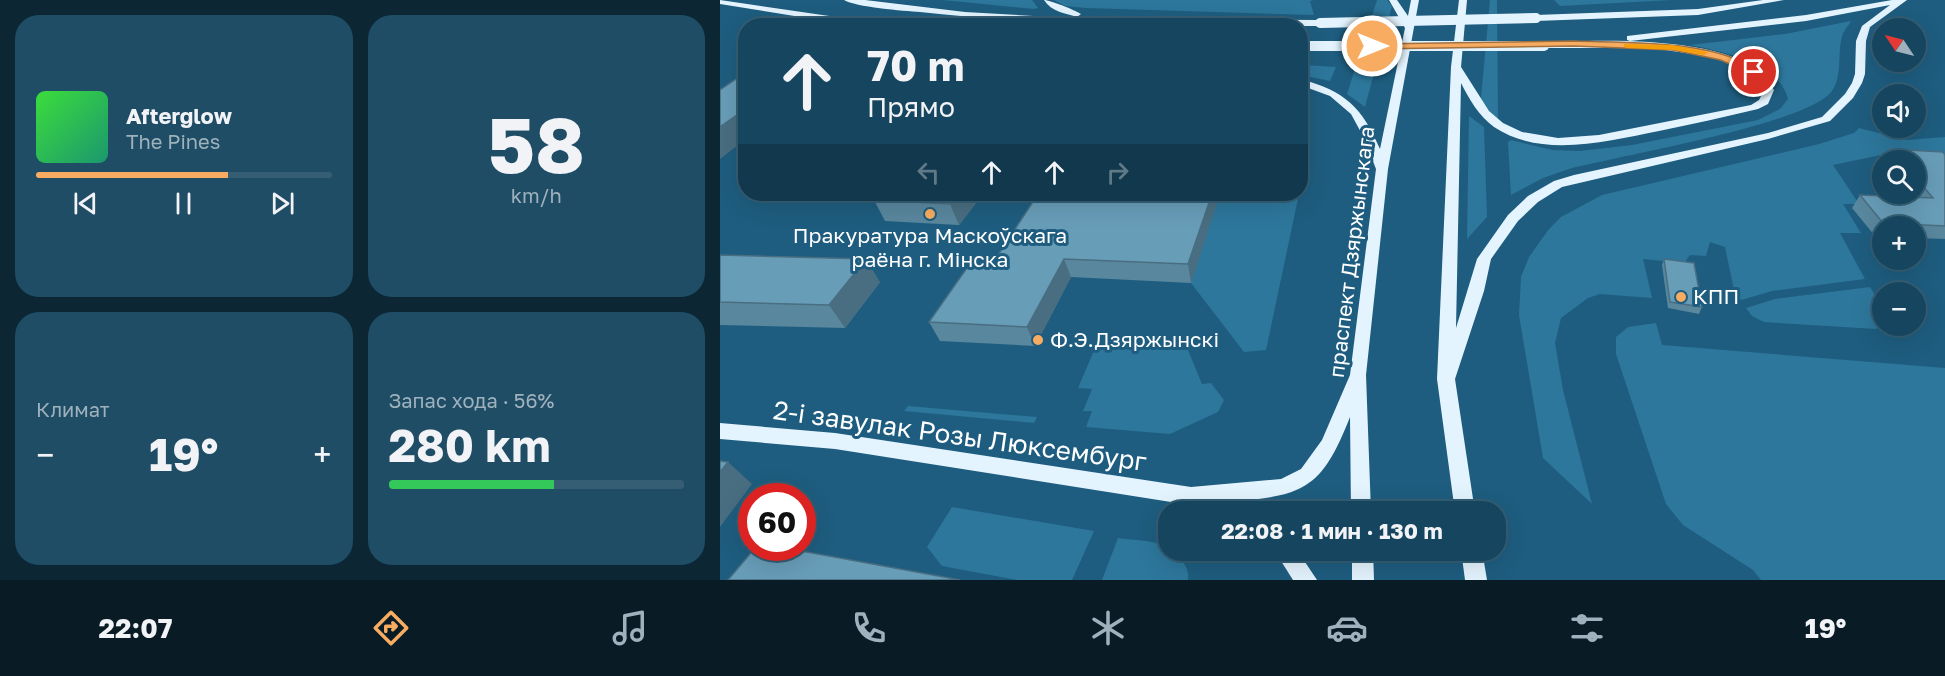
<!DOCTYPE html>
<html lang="ru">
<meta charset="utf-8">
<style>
:root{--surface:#16465f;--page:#1f4d65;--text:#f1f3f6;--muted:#9eb1bd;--line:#355e74;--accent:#f7ac61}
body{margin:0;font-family:"Golos Text",sans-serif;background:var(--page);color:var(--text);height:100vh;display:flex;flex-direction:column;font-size:22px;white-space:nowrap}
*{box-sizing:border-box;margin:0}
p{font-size:20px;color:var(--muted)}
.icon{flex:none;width:33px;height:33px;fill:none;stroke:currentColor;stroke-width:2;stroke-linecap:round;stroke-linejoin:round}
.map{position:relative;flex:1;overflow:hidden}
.sheet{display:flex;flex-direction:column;gap:15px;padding:15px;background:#0c2634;width:720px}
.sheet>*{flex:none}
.top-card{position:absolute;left:18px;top:18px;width:570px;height:183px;border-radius:24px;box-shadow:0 6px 24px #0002,0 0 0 2px var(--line);background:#16465f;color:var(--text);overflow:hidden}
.needle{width:39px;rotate:305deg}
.tools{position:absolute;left:1152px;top:18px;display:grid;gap:12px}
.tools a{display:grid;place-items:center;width:54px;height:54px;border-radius:50%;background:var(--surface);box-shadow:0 6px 24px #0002,0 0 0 2px var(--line);font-size:30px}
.speed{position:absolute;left:18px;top:483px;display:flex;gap:12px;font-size:30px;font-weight:700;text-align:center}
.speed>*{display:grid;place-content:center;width:78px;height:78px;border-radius:50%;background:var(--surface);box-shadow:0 6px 24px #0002,0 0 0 2px var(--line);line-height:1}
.speed .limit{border:9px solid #d22;background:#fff;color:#111}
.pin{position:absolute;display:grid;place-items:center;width:51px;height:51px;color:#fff;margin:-26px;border:3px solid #fff;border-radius:50%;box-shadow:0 2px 6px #0007}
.me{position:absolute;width:66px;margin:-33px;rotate:90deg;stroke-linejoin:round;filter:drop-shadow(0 0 4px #0008)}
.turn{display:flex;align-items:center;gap:21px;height:126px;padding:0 30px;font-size:27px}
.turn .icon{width:78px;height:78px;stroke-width:2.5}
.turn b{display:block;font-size:42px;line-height:51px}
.lanes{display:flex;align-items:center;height:57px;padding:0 30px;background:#0003;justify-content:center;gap:30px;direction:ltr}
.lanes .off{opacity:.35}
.big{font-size:45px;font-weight:700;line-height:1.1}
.sheet .widget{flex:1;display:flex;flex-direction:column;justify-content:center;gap:9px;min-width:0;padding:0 21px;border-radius:24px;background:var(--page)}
.sheet .dial{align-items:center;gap:0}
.dial b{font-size:78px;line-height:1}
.song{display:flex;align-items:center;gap:18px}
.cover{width:72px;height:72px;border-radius:9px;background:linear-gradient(135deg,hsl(120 70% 55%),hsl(160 70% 35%))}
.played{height:6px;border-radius:3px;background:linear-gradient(90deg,var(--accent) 65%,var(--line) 65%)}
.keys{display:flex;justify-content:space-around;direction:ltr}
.heat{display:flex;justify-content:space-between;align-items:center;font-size:33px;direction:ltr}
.charge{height:9px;border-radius:4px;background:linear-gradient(90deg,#34c759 56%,var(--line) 0)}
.sheet .tiles{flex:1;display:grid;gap:15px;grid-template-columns:repeat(2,1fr)}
.trip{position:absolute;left:438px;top:501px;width:348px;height:60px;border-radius:24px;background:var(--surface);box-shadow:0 6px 24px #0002,0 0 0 2px var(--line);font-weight:700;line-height:60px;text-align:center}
.tabs{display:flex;height:96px;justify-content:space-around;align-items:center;background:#091c26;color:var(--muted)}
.tabs .icon{width:42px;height:42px}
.tabs .current{color:var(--accent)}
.tabs b{font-size:27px;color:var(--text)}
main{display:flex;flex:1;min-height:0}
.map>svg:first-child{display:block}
.green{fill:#2d779c}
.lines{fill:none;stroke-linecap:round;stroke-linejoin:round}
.major{fill:#e4f4fe;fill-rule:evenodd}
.major-bridge{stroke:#e4f4fe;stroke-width:10}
.wall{fill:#59879e}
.shaded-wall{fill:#496e81}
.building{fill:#689db8;stroke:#496e81;stroke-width:1.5}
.route{fill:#f7ac61;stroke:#a1703f;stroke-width:1.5}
.slow{fill:#f59e0b}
.poi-dot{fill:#f7ac61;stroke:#1e5d7f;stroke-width:2}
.labels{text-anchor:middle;stroke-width:6;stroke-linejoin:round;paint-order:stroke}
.poi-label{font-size:21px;fill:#fff;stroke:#1e5d7f;text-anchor:start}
.street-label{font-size:21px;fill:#fff;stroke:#1e5d7f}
.near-street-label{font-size:26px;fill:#fff;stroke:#1e5d7f}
</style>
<main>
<section class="sheet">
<div class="tiles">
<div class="widget">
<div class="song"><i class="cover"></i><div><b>Afterglow</b><p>The Pines</p></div></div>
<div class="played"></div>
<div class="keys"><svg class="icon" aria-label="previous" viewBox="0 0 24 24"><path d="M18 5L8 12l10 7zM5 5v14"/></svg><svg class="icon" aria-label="pause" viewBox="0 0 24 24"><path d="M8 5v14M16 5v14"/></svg><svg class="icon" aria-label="next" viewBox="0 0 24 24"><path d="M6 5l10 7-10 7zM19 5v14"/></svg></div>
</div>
<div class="widget dial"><b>58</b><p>km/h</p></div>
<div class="widget"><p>Климат</p>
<div class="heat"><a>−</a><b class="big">19°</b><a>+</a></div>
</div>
<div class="widget"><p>Запас хода · 56%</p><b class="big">280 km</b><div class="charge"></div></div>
</div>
</section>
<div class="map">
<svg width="1225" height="580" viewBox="0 0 1225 580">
<rect width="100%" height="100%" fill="#1e5d7f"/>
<!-- green -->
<g class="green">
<path d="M223 0H312L318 8 314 9Z"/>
<path d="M334 0H594L590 1 594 15 366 8 345 6Z"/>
<path d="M657 0H667L672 6 645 107 627 94Z"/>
<path d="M770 0H777L778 120 763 105 761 98Z"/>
<path d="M834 0H952L840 6Z"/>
<path d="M1131 21C1128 27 1123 31 1122 37 1117 54 1123 75 1112 91 1089 124 897 156 849 169L823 178 791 195 788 142 791 140 832 150 860 151 912 145 1038 120 1060 109 1068 99C1060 63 1001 51 970 45L1065 34Z"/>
<path d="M581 65H584L616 67 610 81 581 75Z"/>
<path d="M749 116 764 127 767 217 747 239Z"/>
<path d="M1139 128 1187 140 1225 137V163L1201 157 1161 155 1113 165 1139 204H1123L1141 233H1120L1145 279 1052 291 1021 300 1014 290 1005 247 990 242 986 256 970 255 964 263 923 259 932 298 880 294 868 298 841 318 835 343 843 390 872 504 823 458 799 315 801 277 809 257 829 229 841 217 882 195 1099 144 1134 133Z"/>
<path d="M500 194H579L546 350 524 352 471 283Z"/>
<path d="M1150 287 1162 306V323L1156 329 1044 322 1032 316 1026 308 1055 299Z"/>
<path d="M936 323 942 345 1225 368V580H1041L1033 570 963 525 946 504 896 354V337L908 327Z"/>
<path d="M376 346 468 350 482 384 491 383 504 400 498 412 450 434 366 427 372 411H363L372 389 358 388Z"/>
<path d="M188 406 317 417 314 423 184 411Z"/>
<path d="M232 507 374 531 352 580H297L222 566 207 547Z"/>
<path d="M398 538C412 540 429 540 442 545 454 550 471 565 468 580H382Z"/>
</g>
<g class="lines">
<!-- major -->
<g class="major">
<path d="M0 0 130 19 173 23 177 26 130 25 0 4Z"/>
<path d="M124 0H145L245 12 364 19 600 20 604 23 600 26C467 26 333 27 200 12 184 11 135 7 124 0Z"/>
<path d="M324 0C330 0 355 10 361 14L357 17C344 13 332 12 324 0Z"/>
<path d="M669 0H677L688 16 691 0H699L668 169 646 375 651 512H631L630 417C601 491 583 496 506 502L513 505 516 512H484L470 505 115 449 0 439V423L115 433 471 487 561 479 581 469 602 440 630 375 656 169 643 136 631 114 610 96 580 85V79C625 91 642 107 660 149L685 28Z"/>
<path d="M739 0H747L741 67 769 111 783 123 802 132 838 138 879 135 1031 105 1039 100 1044 90 1031 76 1011 64 987 56 931 48H821V44L824 43C876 39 999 36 1039 72 1045 77 1050 84 1054 90L1048 104 1038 109C1005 117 972 124 939 131 887 141 822 159 774 127 759 116 749 99 741 83L736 328 757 259 788 215 808 196 834 181 854 175 1048 133 1102 117 1125 94 1132 83 1135 74 1136 41 1142 26 1170 5 1086 21 910 41 907 40V36L1086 15 1172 0H1187L1150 27 1146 41 1145 74 1142 83 1133 98 1110 121 1048 139 842 187 818 202 798 221 771 259 764 291 735 379 755 512H735L717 379 731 67Z"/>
<path d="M1043 0H1064L978 15 816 21 812 18 816 15 978 9Z"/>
<path d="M554 550H577L597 580H573Z"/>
<path d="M632 550H653L654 580H632Z"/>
<path d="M741 550H762L767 580H745Z"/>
</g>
<!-- major-bridge -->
<g class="major-bridge">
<path d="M600 23 816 18"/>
<path d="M590 46H824"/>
</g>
</g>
<!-- wall -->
<g class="wall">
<path d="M1170 149 1225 155V239L1196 238V226H1162V236H1155L1132 208 1140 195 1193 197 1190 194H1196V160H1163Z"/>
<path d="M160 194H263L239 225 165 221 154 200Z"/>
<path d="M500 194 471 283 351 277 315 346 220 341 209 322 271 266Z"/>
<path d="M0 255 160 282 125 328 0 325Z"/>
<path d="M944 259 982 307 979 314 948 308 942 265Z"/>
</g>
<!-- shaded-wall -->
<g class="shaded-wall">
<path d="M24 110 26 113V139L0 159V127Z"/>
<path d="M238 194H263L239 225 230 204Z"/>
<path d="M492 194H500L471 283 468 264Z"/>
<path d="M146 259 160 282 125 328 109 305Z"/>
<path d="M344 259 351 277 315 346 307 327Z"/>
<path d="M8 462 32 484 0 527V472Z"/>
</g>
<!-- building -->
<g class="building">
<path d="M19 77 26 78V110H24L0 127V90Z"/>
<path d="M1170 149 1223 152 1225 155V226L1163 223 1140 195 1213 198 1196 178V160H1180Z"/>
<path d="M160 194H238L230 204 154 200Z"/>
<path d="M318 194H492L468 264 344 259 307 327 209 322 249 265 271 266Z"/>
<path d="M0 255 146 259 109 305 0 302Z"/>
<path d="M944 259 974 263 982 307 950 302Z"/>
<path d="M0 461 8 462 0 472Z"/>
<path d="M35 548H65L240 580H8Z"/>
</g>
<!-- route -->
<path class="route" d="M854 41C904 43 999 39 1038 72L1030 74 1001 60 953 50 854 46 652 49 648 46 652 44Z"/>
<!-- slow -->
<path class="slow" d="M904 44 953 45 988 52 984 55 953 50 907 48 904 47Z"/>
<!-- markers -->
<g class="poi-dot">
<circle cx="210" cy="214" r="6"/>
<circle cx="961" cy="297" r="6"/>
<circle cx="318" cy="340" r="6"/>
</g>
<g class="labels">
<!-- poi labels -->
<g class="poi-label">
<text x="210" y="243" text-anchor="middle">Пракуратура Маскоўскага<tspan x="210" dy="24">раёна г. Мінска</tspan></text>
<text x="973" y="304">КПП</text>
<text x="330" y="347">Ф.Э.Дзяржынскі</text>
</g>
<!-- street labels -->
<g class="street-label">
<text transform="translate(632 252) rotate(-83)" y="7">праспект Дзяржынскага</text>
</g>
<!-- near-street labels -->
<g class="near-street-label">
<text transform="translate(240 436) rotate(8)" y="9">2-і завулак Розы Люксембург</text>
</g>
</g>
</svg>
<div class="tools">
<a><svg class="needle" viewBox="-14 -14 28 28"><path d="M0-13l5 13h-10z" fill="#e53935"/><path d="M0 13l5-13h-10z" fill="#9eb1bd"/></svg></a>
<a><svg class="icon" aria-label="sound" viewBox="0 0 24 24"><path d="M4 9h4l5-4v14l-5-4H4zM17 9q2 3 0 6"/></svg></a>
<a><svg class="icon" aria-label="search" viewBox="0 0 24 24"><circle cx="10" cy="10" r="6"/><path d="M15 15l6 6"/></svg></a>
<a>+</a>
<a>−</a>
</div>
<div class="speed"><div class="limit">60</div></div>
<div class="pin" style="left:1034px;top:72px;background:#d93025"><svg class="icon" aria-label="arrive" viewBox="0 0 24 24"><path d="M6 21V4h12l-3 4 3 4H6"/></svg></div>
<svg class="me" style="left:652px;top:46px" viewBox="-20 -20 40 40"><circle r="17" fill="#f7ac61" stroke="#fff" stroke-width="3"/><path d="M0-11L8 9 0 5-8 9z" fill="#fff"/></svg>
<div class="trip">22:08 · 1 мин · 130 m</div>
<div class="top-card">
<div class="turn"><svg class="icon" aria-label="ahead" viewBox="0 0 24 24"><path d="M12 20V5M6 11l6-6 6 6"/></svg><div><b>70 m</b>Прямо</div></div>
<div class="lanes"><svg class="icon off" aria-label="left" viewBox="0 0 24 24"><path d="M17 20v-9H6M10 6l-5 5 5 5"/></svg><svg class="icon" aria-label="ahead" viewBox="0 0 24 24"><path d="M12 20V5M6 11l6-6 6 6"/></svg><svg class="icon" aria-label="ahead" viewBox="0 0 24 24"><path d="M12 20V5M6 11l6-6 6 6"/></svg><svg class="icon off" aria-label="right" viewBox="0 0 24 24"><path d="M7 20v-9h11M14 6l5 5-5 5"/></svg></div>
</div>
</div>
</main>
<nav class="tabs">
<b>22:07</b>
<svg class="icon current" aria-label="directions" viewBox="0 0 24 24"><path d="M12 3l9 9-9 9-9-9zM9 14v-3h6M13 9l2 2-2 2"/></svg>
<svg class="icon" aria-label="music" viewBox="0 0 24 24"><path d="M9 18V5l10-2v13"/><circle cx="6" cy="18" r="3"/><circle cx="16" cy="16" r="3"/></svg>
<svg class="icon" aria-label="phone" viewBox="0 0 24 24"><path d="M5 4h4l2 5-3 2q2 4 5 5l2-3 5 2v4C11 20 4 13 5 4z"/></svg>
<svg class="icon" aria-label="climate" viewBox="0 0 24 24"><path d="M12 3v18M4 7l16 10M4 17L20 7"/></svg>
<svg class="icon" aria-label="car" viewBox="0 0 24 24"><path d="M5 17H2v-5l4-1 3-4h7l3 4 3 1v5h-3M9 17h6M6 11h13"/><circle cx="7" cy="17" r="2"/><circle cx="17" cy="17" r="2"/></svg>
<svg class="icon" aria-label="filters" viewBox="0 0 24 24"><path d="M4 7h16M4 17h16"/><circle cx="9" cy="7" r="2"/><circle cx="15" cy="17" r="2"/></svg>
<b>19°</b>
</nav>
